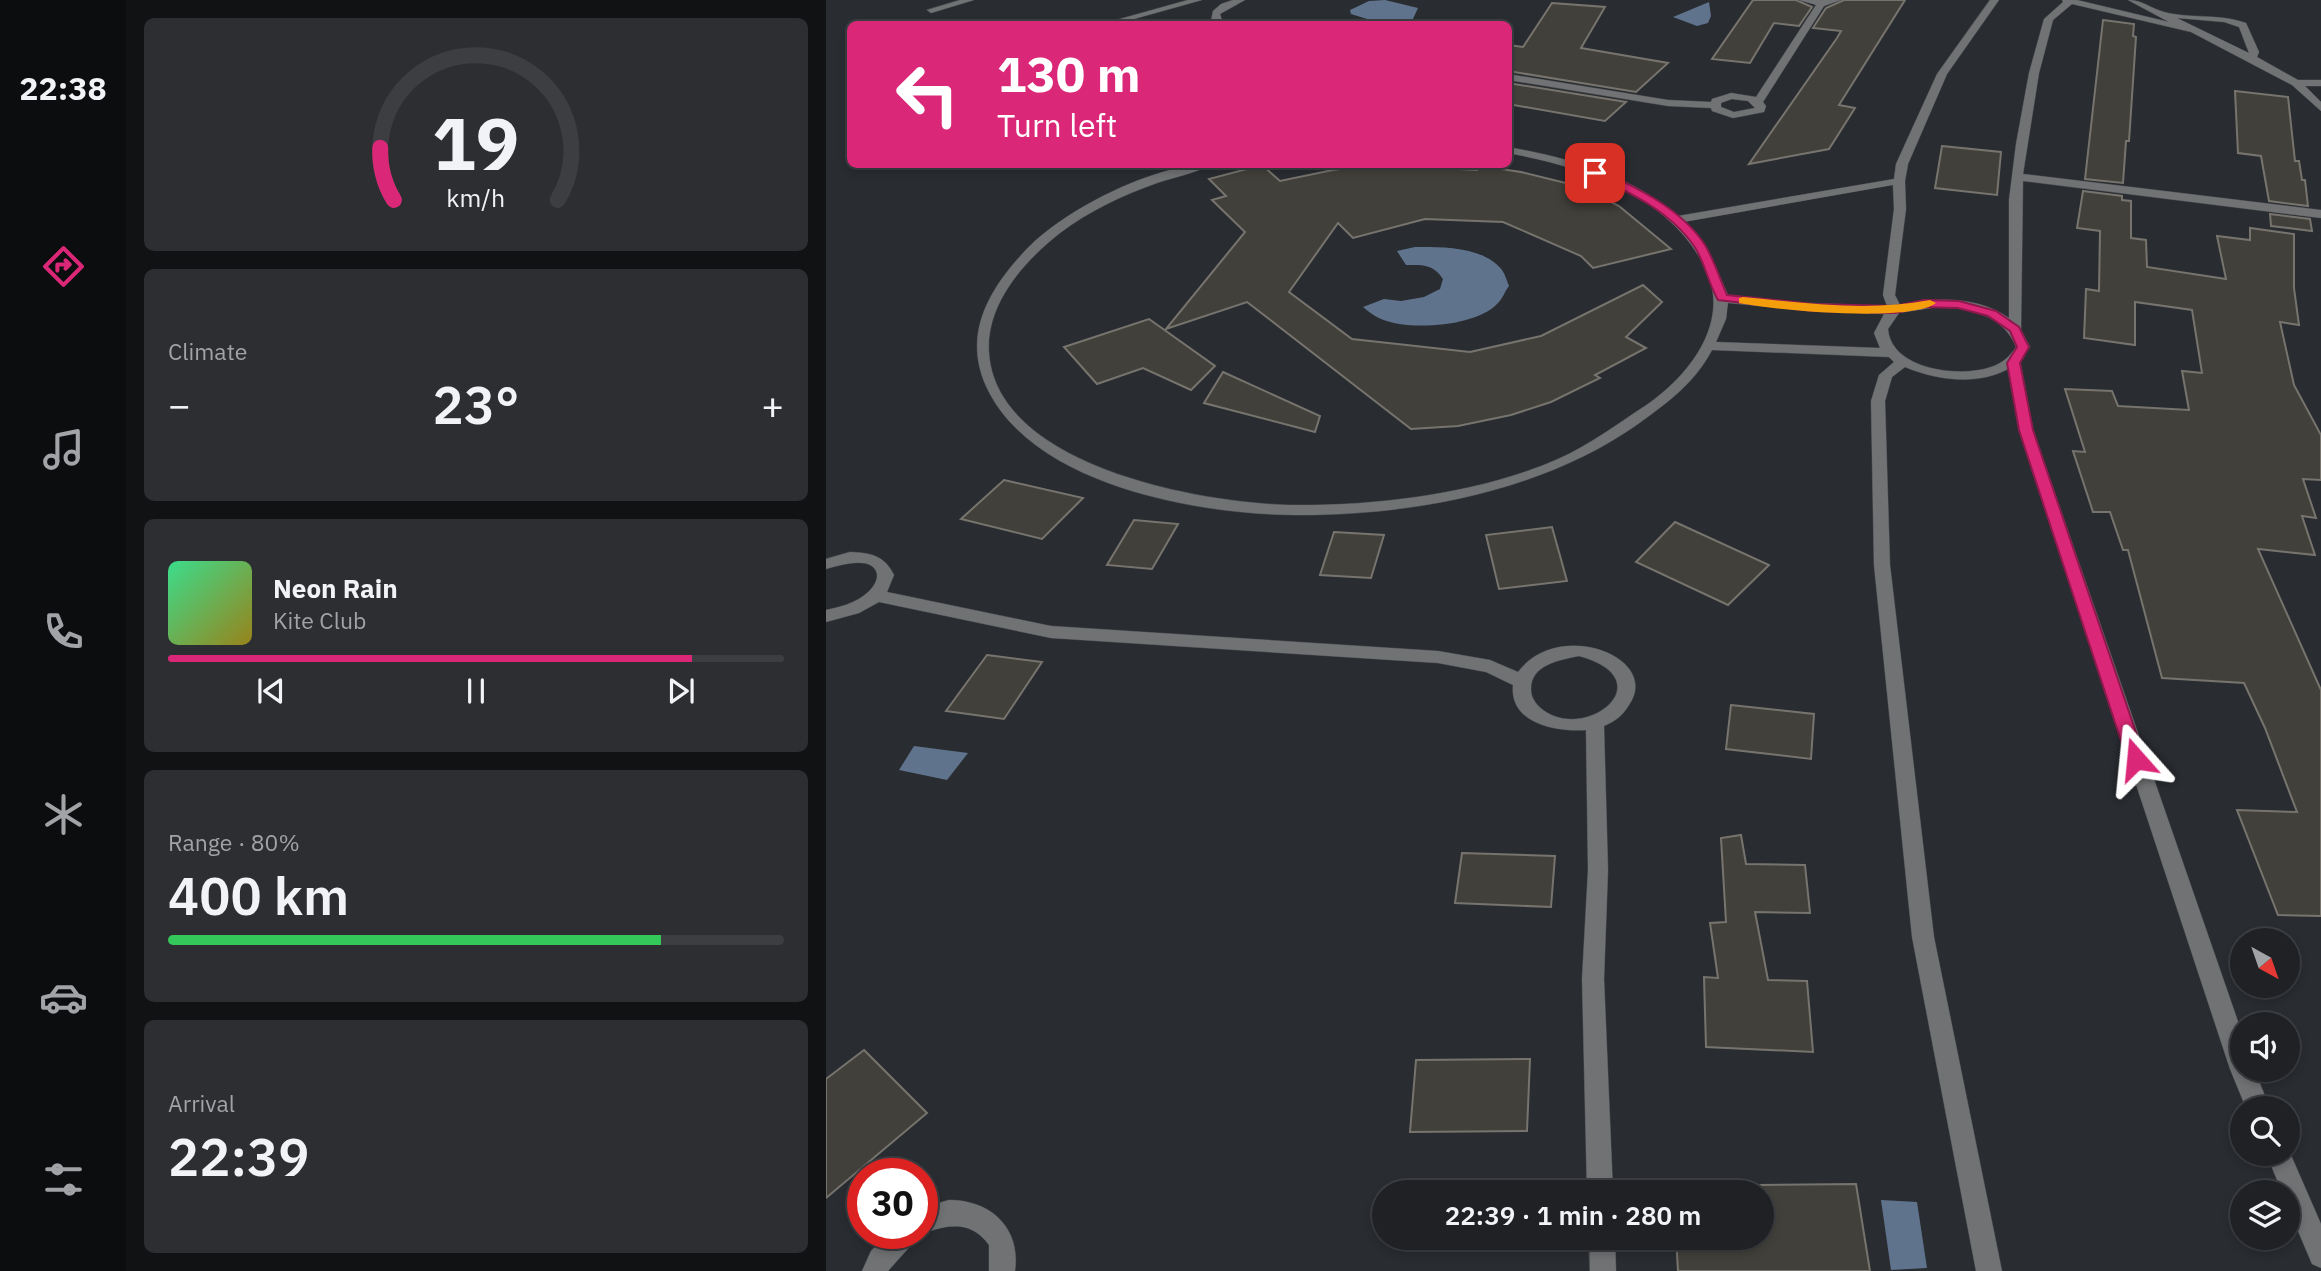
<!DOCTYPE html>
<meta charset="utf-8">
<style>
:root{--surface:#1f2125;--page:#2c2e32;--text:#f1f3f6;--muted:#a1a3a7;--line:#3c3e42;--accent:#db2777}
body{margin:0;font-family:"IBM Plex Sans",sans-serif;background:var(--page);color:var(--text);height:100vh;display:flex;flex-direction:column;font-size:26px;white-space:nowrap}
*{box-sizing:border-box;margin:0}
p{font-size:23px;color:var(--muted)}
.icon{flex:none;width:38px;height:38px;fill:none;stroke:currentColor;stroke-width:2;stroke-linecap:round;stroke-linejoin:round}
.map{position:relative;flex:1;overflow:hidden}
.panel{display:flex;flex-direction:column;gap:18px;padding:18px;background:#111214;width:700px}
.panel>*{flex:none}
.guide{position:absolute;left:21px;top:21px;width:665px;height:147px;border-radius:10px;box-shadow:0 4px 10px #0003,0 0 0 2px var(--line);background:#db2777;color:#fff;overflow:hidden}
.needle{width:46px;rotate:140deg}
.controls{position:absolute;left:1404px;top:928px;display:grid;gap:14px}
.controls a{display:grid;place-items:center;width:70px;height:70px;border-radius:50%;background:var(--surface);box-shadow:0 4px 10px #0003,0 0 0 2px var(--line);font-size:35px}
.speed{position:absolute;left:21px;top:1158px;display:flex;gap:14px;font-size:35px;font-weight:700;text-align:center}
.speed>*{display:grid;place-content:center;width:91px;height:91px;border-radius:50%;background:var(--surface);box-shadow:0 4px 10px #0003,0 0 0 2px var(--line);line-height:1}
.speed .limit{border:10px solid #d22;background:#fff;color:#111}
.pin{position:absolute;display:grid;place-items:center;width:60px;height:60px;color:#fff;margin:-30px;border-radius:14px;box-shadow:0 4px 10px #0006}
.me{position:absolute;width:77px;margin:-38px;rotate:342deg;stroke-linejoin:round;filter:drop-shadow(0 0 5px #0008)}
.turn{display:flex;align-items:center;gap:24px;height:147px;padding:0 35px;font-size:32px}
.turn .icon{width:91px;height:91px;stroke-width:2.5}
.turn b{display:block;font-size:49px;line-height:60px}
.big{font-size:52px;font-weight:600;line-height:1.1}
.panel .tile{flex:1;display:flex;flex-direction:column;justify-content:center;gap:10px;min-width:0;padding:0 24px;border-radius:10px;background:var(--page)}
.panel .dial{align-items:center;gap:0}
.dial svg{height:182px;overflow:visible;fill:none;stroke:var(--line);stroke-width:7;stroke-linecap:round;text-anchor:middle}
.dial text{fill:var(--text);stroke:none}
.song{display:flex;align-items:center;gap:21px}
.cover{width:84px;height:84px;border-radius:10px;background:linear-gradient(135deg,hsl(150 70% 55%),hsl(50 70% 35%))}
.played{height:7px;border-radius:4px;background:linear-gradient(90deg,var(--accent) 85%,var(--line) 85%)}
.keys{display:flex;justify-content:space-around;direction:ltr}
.heat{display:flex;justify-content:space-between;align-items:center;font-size:38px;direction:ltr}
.charge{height:10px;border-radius:5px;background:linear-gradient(90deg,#34c759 80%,var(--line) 0)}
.trip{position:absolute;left:546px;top:1180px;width:402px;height:70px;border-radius:35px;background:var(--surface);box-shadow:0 4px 10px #0003,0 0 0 2px var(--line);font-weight:600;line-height:70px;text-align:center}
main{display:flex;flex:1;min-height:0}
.menu{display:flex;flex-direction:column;width:126px;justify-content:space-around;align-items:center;background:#0c0d0f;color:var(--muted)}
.menu .icon{width:49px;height:49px}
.menu .selected{color:var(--accent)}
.menu b{font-size:32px;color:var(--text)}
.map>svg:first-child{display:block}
.water{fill:#60738d}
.building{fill:#42403a;stroke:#77746e;stroke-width:2}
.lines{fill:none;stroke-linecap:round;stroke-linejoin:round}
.minor-casing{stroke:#474a4f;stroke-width:1}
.minor{fill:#707274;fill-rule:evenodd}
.route{fill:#db2777;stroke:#8e194d;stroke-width:2}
.slow{fill:#f59e0b}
</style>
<main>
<nav class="menu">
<b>22:38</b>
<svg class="icon selected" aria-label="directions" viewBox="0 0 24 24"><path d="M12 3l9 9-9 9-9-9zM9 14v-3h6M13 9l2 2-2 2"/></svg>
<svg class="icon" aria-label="music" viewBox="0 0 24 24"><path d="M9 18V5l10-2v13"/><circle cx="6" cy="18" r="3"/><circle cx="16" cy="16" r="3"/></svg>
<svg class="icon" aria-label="phone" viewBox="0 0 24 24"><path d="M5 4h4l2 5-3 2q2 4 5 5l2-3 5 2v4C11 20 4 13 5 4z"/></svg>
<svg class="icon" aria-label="climate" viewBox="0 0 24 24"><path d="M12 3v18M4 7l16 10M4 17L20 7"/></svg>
<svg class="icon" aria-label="car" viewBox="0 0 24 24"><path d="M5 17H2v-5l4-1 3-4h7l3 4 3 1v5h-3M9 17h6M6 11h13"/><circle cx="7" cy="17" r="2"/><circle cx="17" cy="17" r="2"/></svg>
<svg class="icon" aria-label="filters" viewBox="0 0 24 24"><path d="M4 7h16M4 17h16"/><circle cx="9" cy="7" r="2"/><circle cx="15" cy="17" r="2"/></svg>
</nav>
<section class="panel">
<div class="tile dial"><svg viewBox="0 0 100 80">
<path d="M14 69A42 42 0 1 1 86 69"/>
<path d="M14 69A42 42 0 0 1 8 46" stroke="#db2777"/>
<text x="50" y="56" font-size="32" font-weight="700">19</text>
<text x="50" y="72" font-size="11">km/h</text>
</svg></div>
<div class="tile"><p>Climate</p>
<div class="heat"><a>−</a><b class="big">23°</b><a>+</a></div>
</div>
<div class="tile">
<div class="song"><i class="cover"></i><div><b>Neon Rain</b><p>Kite Club</p></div></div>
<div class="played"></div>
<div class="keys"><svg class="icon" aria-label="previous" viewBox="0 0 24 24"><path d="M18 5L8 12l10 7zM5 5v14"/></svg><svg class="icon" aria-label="pause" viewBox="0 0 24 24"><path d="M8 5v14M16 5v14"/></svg><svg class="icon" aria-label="next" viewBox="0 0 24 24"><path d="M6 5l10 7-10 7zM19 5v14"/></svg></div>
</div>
<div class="tile"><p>Range · 80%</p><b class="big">400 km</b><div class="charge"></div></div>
<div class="tile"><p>Arrival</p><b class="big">22:39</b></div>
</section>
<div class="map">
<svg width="1495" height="1271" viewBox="0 0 1495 1271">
<rect width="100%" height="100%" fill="#292c31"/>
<!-- water -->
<g class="water">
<path d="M559 0 592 8 586 21 609 24H557L525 14 524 10 543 1Z"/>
<path d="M883 2 885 16 882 23 871 26 847 17Z"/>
<path d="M589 247C616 247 657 246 676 270 679 274 681 281 683 286 679 291 676 300 671 304 649 327 582 331 555 319 548 316 542 311 537 307L558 299 575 301 598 297 614 289 617 279C607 264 597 265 580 265L571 251Z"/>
<path d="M88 746 142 753 121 780 73 770Z"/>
<path d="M1055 1200 1091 1202 1101 1268 1065 1270Z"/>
</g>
<!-- building -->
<g class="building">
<path d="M927 0H970L986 7 973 26 948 23 924 63 886 59Z"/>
<path d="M1018 0H1079L1013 105 1029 108 1003 149 923 164 1011 38 1015 31 987 28 1000 8Z"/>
<path d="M726 3 779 7 755 48 842 63 810 92 682 71V45L697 47Z"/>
<path d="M1277 20 1308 24 1307 36 1310 37 1303 141H1300L1297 183 1259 179Z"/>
<path d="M682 83 800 102 779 121 682 104Z"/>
<path d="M1409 91 1462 97 1469 161H1473L1476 180H1479L1482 206 1443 201 1435 156 1412 153Z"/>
<path d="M1116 146 1175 152 1171 195 1109 188Z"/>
<path d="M550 164H595V167L651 170 655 166 695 172 756 187 793 206 845 249 767 268 755 256 677 222 599 219 527 238 512 223 463 292 526 339 644 352 715 336 817 285 836 302 800 337 820 348 769 375 774 378 725 402 685 415 632 426 585 429 421 302 340 329 419 232 386 200 400 196 383 179 436 165 454 181 507 170Z"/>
<path d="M1257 191 1296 196V200L1305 201V238L1320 240 1321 267 1400 279 1391 236 1424 240V228L1468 234V288L1473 325 1454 322 1468 385 1495 435V480L1477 479 1490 518 1476 516 1489 555 1432 549 1495 690V916L1452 915 1411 810 1471 812 1439 728 1418 683 1336 678 1302 550H1297L1284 512H1267L1247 451 1259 452 1239 389 1286 391 1292 406 1363 410 1356 371 1376 373 1366 310 1309 302V345L1258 338 1260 289 1273 291 1274 231 1251 228Z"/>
<path d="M1444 214 1484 219 1486 231 1445 226Z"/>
<path d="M323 319 389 366 365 390 317 368 271 384 238 347Z"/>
<path d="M397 372 494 416 489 432 378 403Z"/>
<path d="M178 480 257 498 216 539 135 519Z"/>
<path d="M308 520 352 524 326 569 281 565Z"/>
<path d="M849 522 943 565 902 605 810 562Z"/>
<path d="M726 527 741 581 673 589 660 535Z"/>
<path d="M508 532 558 535 545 578 494 575Z"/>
<path d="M161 655 216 662 178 719 120 711Z"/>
<path d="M905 705 988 714 985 759 900 749Z"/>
<path d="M915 835 920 864 979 865 984 913 929 912 942 980 981 981 987 1052 880 1047 878 977 892 978 884 923 900 922 895 838Z"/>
<path d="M636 853 729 856 725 907 629 903Z"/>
<path d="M38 1050 101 1113 0 1198V1079Z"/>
<path d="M704 1059 701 1131 584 1132 590 1060Z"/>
<path d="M1030 1184 1044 1271H852L850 1237H936V1192H847V1186Z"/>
</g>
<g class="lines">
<defs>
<g id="minor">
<path d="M134 0H148L105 13 101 10Z"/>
<path d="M362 0H376L290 24H276Z"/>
<path d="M407 0H419L394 14 397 24H388L385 21 387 11 395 4Z"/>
<path d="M973 0H1015L998 6 937 102 940 106 938 112 907 118 886 111 885 108 842 106 682 80V74L842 100 885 102 886 99 905 93 930 97 990 5ZM906 99 922 101 929 108 908 112 895 107V103Z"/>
<path d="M1164 0H1173L1121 74 1082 164 1079 181 1080 209 1069 295 1074 305C1110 297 1151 296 1183 318V200L1190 144 1203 73 1218 19 1237 2 1236 0H1251L1343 22 1302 0C1316 0 1324 8 1338 12 1364 19 1391 13 1420 23L1433 52 1431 57 1472 80H1495V86H1479L1495 102V111L1466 85 1365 32 1246 4 1227 20 1213 73 1197 174 1495 210V218L1197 181 1195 330 1204 347 1194 361 1207 430 1416 1033V1069H1428L1444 1108H1420L1404 1069 1193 430 1182 369C1151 386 1110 380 1079 367L1066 377 1059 401 1064 565 1108 937 1176 1271H1150L1086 937 1048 565 1045 401 1053 375 1068 362 1063 357 886 350C868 384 842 402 812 424 716 492 583 516 468 515 370 514 205 485 160 386 137 335 162 291 197 253 236 210 328 164 386 164 370 173 349 177 331 183 297 195 263 211 234 233 201 259 167 296 163 339 154 465 377 504 468 505 552 506 655 493 732 459 764 445 791 424 819 406 862 377 904 324 881 272 847 196 758 167 682 153V147C744 158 804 175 852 216L1068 179 1070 164 1111 74ZM1351 18 1398 22 1413 27 1423 53ZM1067 185 1068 209 1057 295 1061 306 980 303 902 295 883 252 858 222ZM902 303 980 310 1058 314 1048 333 1054 348 890 342 900 319ZM1111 307C1143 308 1177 314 1190 347 1183 357 1177 363 1165 367 1134 378 1065 370 1062 329L1073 313Z"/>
<path d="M24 552C45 553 58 555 68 575L61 592 225 626 612 651 664 660 692 672C732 618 836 657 803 705 797 715 790 721 778 726L782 870 778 979 787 1192H761L756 979 762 870 760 730C731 732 683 724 687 685L660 672 612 663 225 638 53 602 33 613 0 622V610C14 607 30 603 41 593 46 589 52 581 51 574 47 554 11 566 0 569V559ZM753 656C837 679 764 740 720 712 712 707 705 699 705 690 704 665 733 660 753 656Z"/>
<path d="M1461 1146 1495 1224V1268L1486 1264 1461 1205V1192H1456L1440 1153H1461Z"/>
<path d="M123 1200C165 1200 195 1228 189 1271H163V1245C145 1220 122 1224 96 1234V1208Z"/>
<path d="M61 1234H91L87 1243 62 1271H36L45 1251Z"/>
<path d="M763 1237H789L790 1271H764Z"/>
</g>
</defs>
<!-- minor casing -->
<use href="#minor" class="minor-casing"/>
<!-- minor -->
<use href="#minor" class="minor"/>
</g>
<!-- route -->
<path class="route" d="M766 170H773C811 188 855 208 879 245 888 260 894 279 901 295L987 304 1069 306 1098 300 1133 301 1170 311 1193 327 1203 347 1194 363 1207 430 1319 759 1316 764H1304L1301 759 1193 430 1181 363 1191 347 1184 331 1162 316 1132 308 1098 307 1069 313 987 311 892 300C882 283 879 262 868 246 844 211 803 192 766 175Z"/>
<!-- slow -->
<path class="slow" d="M917 297C979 303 1042 312 1104 300L1110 303C1084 323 948 310 913 303V298Z"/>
</svg>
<div class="controls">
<a><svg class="needle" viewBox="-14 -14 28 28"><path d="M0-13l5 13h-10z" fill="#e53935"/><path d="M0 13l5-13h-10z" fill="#a1a3a7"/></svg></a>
<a><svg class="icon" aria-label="sound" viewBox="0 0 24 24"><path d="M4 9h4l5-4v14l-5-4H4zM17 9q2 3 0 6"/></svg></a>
<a><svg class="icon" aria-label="search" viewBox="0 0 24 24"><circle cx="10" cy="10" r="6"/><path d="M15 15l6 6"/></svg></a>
<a><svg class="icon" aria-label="layers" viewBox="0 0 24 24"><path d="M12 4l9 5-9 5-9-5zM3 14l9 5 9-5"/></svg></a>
</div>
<div class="speed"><div class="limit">30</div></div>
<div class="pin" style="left:769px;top:173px;background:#d93025"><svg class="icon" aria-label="arrive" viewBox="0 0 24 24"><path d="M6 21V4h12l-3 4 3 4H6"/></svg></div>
<svg class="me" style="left:1310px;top:759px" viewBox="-20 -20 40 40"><path d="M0-17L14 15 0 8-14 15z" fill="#db2777" stroke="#fff" stroke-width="4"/></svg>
<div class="trip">22:39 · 1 min · 280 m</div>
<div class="guide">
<div class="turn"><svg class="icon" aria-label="left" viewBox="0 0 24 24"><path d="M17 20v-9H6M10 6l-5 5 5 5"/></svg><div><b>130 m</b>Turn left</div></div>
</div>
</div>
</main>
